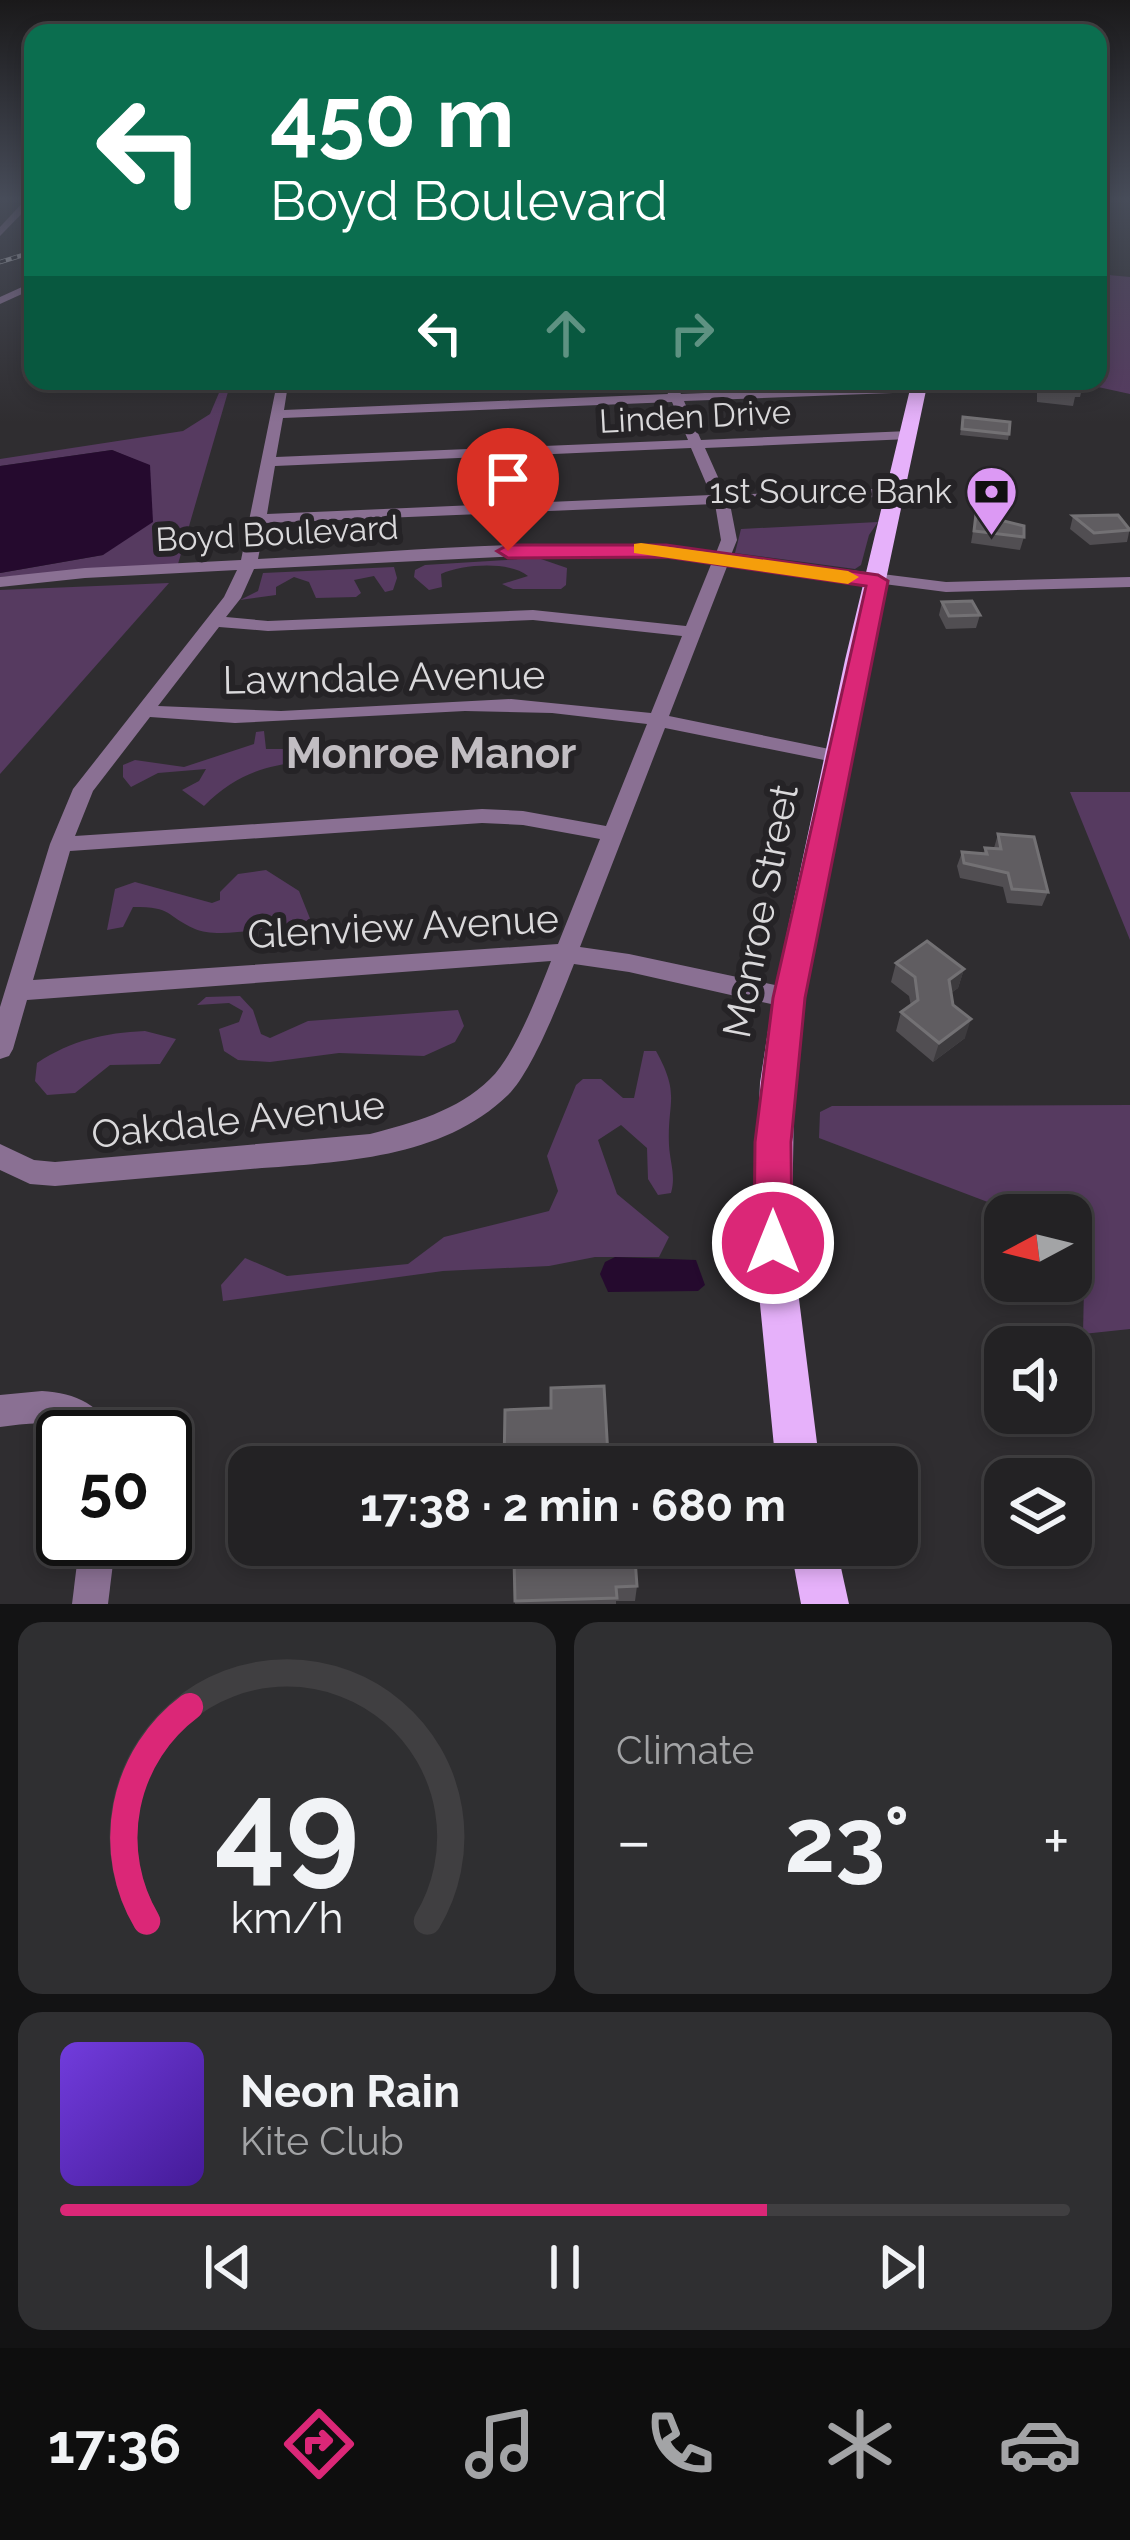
<!DOCTYPE html>
<meta charset="utf-8">
<style>
:root{--surface:#232224;--page:#2f2f31;--text:#f1f3f6;--muted:#a3a4a6;--line:#403f41;--accent:#db2777}
body{margin:0;font-family:Raleway,sans-serif;background:var(--page);color:var(--text);height:100vh;display:flex;flex-direction:column;font-size:45px;white-space:nowrap}
*{box-sizing:border-box;margin:0}
p{font-size:39px;color:var(--muted)}
.icon{flex:none;width:66px;height:66px;fill:none;stroke:currentColor;stroke-width:2;stroke-linecap:round;stroke-linejoin:round}
.map{position:relative;height:1604px;overflow:hidden}
.side{display:flex;flex-direction:column;gap:18px;padding:18px;background:#131314;flex:1}
.side>*{flex:none}
.hud{position:absolute;left:24px;top:24px;width:1083px;height:366px;border-radius:24px;box-shadow:0 6px 18px #0003,0 0 0 3px var(--line);background:#0b6e4f;color:#fff;overflow:hidden}
.needle{width:78px;rotate:263deg}
.buttons{position:absolute;left:984px;top:1194px;display:grid;gap:24px}
.buttons a{display:grid;place-items:center;width:108px;height:108px;border-radius:24px;background:var(--surface);box-shadow:0 6px 18px #0003,0 0 0 3px var(--line);font-size:60px}
.speed{position:absolute;left:36px;top:1410px;display:flex;gap:24px;font-size:60px;font-weight:700;text-align:center}
.speed>*{display:grid;place-content:center;width:156px;height:156px;border-radius:50%;background:var(--surface);box-shadow:0 6px 18px #0003,0 0 0 3px var(--line);line-height:1}
.speed .limit{border:6px solid #111;border-radius:18px;background:#fff;color:#111}
.pin{position:absolute;display:grid;place-items:center;width:102px;height:102px;color:#fff;margin:-123px -51px;border-radius:50% 50% 50% 0;rotate:-45deg;box-shadow:0 0 12px #0007}
.pin .icon{rotate:45deg}
.me{position:absolute;width:132px;margin:-66px;rotate:0deg;stroke-linejoin:round;filter:drop-shadow(0 0 9px #0008)}
.turn{display:flex;align-items:center;gap:42px;height:252px;padding:0 48px;font-size:54px}
.turn .icon{width:156px;height:156px;stroke-width:2.5}
.turn b{display:block;font-size:84px;line-height:102px}
.lanes{display:flex;align-items:center;height:114px;padding:0 48px;background:#0003;justify-content:center;gap:60px;direction:ltr}
.lanes .off{opacity:.35}
.big{font-size:90px;font-weight:700;line-height:1.1}
.side .widget{flex:1;display:flex;flex-direction:column;justify-content:center;gap:18px;min-width:0;padding:0 42px;border-radius:24px;background:var(--page)}
.side .dial{align-items:center;gap:0}
.dial svg{height:312px;overflow:visible;fill:none;stroke:var(--line);stroke-width:7;stroke-linecap:round;text-anchor:middle}
.dial text{fill:var(--text);stroke:none}
.song{display:flex;align-items:center;gap:36px}
.cover{width:144px;height:144px;border-radius:18px;background:linear-gradient(135deg,hsl(260 70% 55%),hsl(260 70% 35%))}
.played{height:12px;border-radius:6px;background:linear-gradient(90deg,var(--accent) 70%,var(--line) 70%)}
.keys{display:flex;justify-content:space-around;direction:ltr}
.heat{display:flex;justify-content:space-between;align-items:center;font-size:66px;direction:ltr}
.side .tiles{flex:1;display:grid;gap:18px;grid-template-columns:1fr 1fr}
.widget:last-child{grid-column:span 2}
.trip{position:absolute;left:228px;top:1446px;width:690px;height:120px;border-radius:24px;background:var(--surface);box-shadow:0 6px 18px #0003,0 0 0 3px var(--line);font-weight:700;line-height:120px;text-align:center}
.tabs{display:flex;height:192px;justify-content:space-around;align-items:center;background:#0e0e0e;color:var(--muted)}
.tabs .icon{width:84px;height:84px}
.tabs .on{color:var(--accent)}
.tabs b{font-size:54px;color:var(--text)}
.map>svg:first-child{display:block}
.green{fill:#563a60}
.water{fill:#250a2e}
.lines{fill:none;stroke-linecap:round;stroke-linejoin:round}
.minor{fill:#8a7093;fill-rule:evenodd}
.major{fill:#e6b1fa;fill-rule:evenodd}
.rail-casing{stroke:#c6c5c7;stroke-width:4.5}
.rail{stroke:#252326;stroke-width:3;stroke-dasharray:6;stroke-linecap:butt}
.wall{fill:#514e52}
.shaded-wall{fill:#3d3b3e}
.building{fill:#605d61;stroke:#737174;stroke-width:3}
.route{fill:#db2777;stroke:#8e194d;stroke-width:3}
.slow{fill:#f59e0b}
.labels{text-anchor:middle;stroke-width:12;stroke-linejoin:round;paint-order:stroke}
.far-street-label{font-size:33px;fill:#dad9db;stroke:#252326}
.far-poi-label{font-size:33px;fill:#dad9db;stroke:#252326;text-anchor:end}
.street-label{font-size:39px;fill:#dad9db;stroke:#252326}
.neighbourhood-label{font-size:42px;font-weight:bold;fill:#c2bec3;stroke:#252326}
</style>
<div class="map">
<svg width="1130" height="1604" viewBox="0 0 1130 1604">
<rect width="100%" height="100%" fill="#2f2d30"/>
<!-- green -->
<g class="green">
<path d="M1098 274 1130 277V394L1098 387 1096 381Z"/>
<path d="M224 381H460L228 392 178 564 0 577V573L103 555 150 466 112 450 0 466V459L183 431 210 414Z"/>
<path d="M878 522 869 535 861 565 855 569 735 553 741 529Z"/>
<path d="M538 558 567 568 566 585 561 589H513L502 584 528 576C510 561 463 564 441 574L442 587 429 590 414 577 415 570 425 565Z"/>
<path d="M394 567 397 578 393 590 385 592 374 576 354 580 361 593 356 597 316 598 309 582 294 577 276 587V595L240 600 258 591 263 573Z"/>
<path d="M169 583 0 774V590Z"/>
<path d="M264 731 266 749H329L326 760C275 763 241 769 204 806L182 790 199 781 206 769 158 773 131 787 123 777V765L135 760 184 767 254 744 256 732Z"/>
<path d="M1070 792H1130V940Z"/>
<path d="M266 870 299 891 311 921C284 925 219 940 195 929 164 915 174 907 133 907L123 927 107 930 115 889 135 882 212 903 220 900V892L238 874Z"/>
<path d="M240 996 253 1010 261 1034 270 1038 308 1021 458 1010 464 1026 455 1042 424 1056 339 1053 270 1062 238 1060 224 1051 219 1029 239 1022 243 1011 229 1003 197 1005 206 997Z"/>
<path d="M145 1031 176 1039 160 1064 110 1065 75 1093 47 1095 35 1081 37 1063C72 1040 104 1033 145 1031Z"/>
<path d="M644 1051H656C681 1096 667 1101 669 1145 670 1163 676 1175 671 1193L658 1195 648 1179 647 1148 621 1125 598 1140 617 1194 669 1237 659 1257H595L549 1266 443 1271 223 1301 221 1285 245 1258 287 1276 408 1264 444 1237 549 1211 558 1191 547 1156 576 1085 583 1079H601L623 1098H634Z"/>
<path d="M1130 1105V1329L1083 1334 1084 1287 1071 1252V1215H1022L819 1138 820 1112 832 1106Z"/>
</g>
<!-- water -->
<g class="water">
<path d="M112 450 150 465 153 522 103 555 0 573V466Z"/>
<path d="M615 1257 696 1260 705 1285 698 1291 608 1292 600 1274 605 1262Z"/>
</g>
<g class="lines">
<!-- minor -->
<g class="minor">
<path d="M26 199H33V202L0 236V227Z"/>
<path d="M33 282V289L0 304V297Z"/>
<path d="M663 381H675L681 394 919 384 925 388 919 392 684 401 701 440 909 431 916 435 909 439 705 448 726 495 897 488 904 492 897 496 730 504 737 540 731 555 946 582 1130 577V587L946 592 728 564 669 716 839 751 849 757 839 763 665 728 580 947 629 954 789 988 798 991 801 998 798 1005 789 1008 629 972 574 964C561 997 532 1072 508 1095 438 1163 329 1162 239 1170 177 1175 116 1181 55 1186L30 1184 0 1170V1144L34 1160 55 1162 370 1134C412 1123 458 1111 490 1079 515 1055 538 994 551 961L27 1000 13 1049 9 1056 0 1059V1007L50 844 73 789 224 597 237 570 85 578 0 587V577L85 568 241 560 276 388 287 391 284 410 668 394ZM672 402 688 440 276 457 283 418ZM691 448 711 495 267 514 275 466ZM715 504 721 540 716 553C565 533 410 552 258 559L265 523ZM581 553 666 556 712 562 686 626 533 610 268 621 226 617 241 598 254 569ZM533 620 682 636 651 713 511 699 281 711 158 706 219 627 268 631ZM465 711 552 713 647 724 606 826 523 811 482 809 75 836 93 791 150 717 235 723ZM482 823 523 825 600 839 558 944 33 980 70 851Z"/>
<path d="M42 1391C76 1393 102 1405 116 1437H79C57 1417 28 1424 0 1427V1395Z"/>
<path d="M80 1539H116L108 1604H72Z"/>
</g>
<!-- major -->
<g class="major">
<path d="M912 381H928L869 660 805 998 794 1083 792 1243 820 1467H776L754 1243 760 1083 773 998 845 660Z"/>
<path d="M790 1545H836L849 1604H801Z"/>
</g>
<defs>
<path id="rail" d="M0 262 33 252"/>
</defs>
<!-- rail casing -->
<use href="#rail" class="rail-casing"/>
<!-- rail -->
<use href="#rail" class="rail"/>
</g>
<!-- wall -->
<g class="wall">
<path d="M1037 381H1084L1080 397H1075L1073 406 1037 402Z"/>
<path d="M963 417 1009 434 1008 440 960 435Z"/>
<path d="M976 514 1024 537 1020 550 971 543Z"/>
<path d="M1073 516 1130 528 1127 542 1090 545 1070 529Z"/>
<path d="M942 602 980 615 976 628 946 629 939 615Z"/>
<path d="M998 834 1048 892 1042 906 1007 903 1003 887 960 878 957 866 962 852 983 854 985 848H994Z"/>
<path d="M896 963 964 969 958 988 951 993 953 1005 965 1038 933 1062 896 1031 901 1012 911 1006 909 996 891 982Z"/>
<path d="M514 1545H634L637 1586 635 1601H616V1604H515L514 1558H526V1547H515Z"/>
</g>
<!-- shaded-wall -->
<g class="shaded-wall">
<path d="M964 969 958 988 943 999 949 980Z"/>
<path d="M971 1019 965 1038 933 1062 939 1043Z"/>
</g>
<!-- building -->
<g class="building">
<path d="M1041 381H1084V383H1076L1077 391 1041 387Z"/>
<path d="M963 417 1010 422 1009 434 962 429Z"/>
<path d="M976 514 1024 526V537L974 531Z"/>
<path d="M1118 515 1130 530 1094 533 1073 516Z"/>
<path d="M972 601 980 615 949 616 942 602Z"/>
<path d="M998 834 1034 837 1048 892 1012 889 1008 873 964 863 962 852 987 854 985 848 1001 849Z"/>
<path d="M927 941 964 969 949 980 953 1005 971 1019 939 1043 901 1012 918 1000 915 977 896 963Z"/>
<path d="M604 1386 608 1456 628 1455 629 1467H504L505 1410 551 1408V1388Z"/>
<path d="M526 1545H634L637 1586 616 1587 617 1598 515 1601 514 1558H526Z"/>
</g>
<!-- sky -->
<linearGradient id="sky" x2="0" y2="1"><stop stop-color="#1a191a"/><stop offset="0.47" stop-color="#474c59"/><stop offset="1" stop-color="#474c59" stop-opacity="0"/></linearGradient>
<rect width="1130" height="423" fill="url(#sky)"/>
<!-- route -->
<path class="route" d="M666 545 878 575 888 581 805 998 791 1142 792 1243 787 1255 773 1260 759 1255 754 1243 755 1142 773 998 866 586 666 557 508 558 497 551 508 545Z"/>
<!-- slow -->
<path class="slow" d="M641 543 848 571 859 577 848 584 634 553V544Z"/>
<!-- icons -->
<defs>
<symbol id="bank-pin" viewBox="-11 -11 22 30"><path d="M0 17L-7.5 6A9.5 9.5 0 1 1 7.5 6Z" fill="#dc99f4" stroke="#252326"/><path d="M-6-4H6V4H-6ZM0-2.3a2.3 2.3 0 1 0 0 4.6a2.3 2.3 0 1 0 0-4.6Z" fill="#111"/></symbol>
</defs>
<g fill-rule="evenodd">
<use href="#bank-pin" x="962" y="462" width="59" height="81"/>
</g>
<g class="labels">
<!-- far-street labels -->
<g class="far-street-label">
<text transform="translate(695 416) rotate(-3)" y="12">Linden Drive</text>
<text transform="translate(277 533) rotate(-3)" y="12">Boyd Boulevard</text>
</g>
<!-- far-poi labels -->
<g class="far-poi-label">
<text x="952" y="503">1st Source Bank</text>
</g>
<!-- street labels -->
<g class="street-label">
<text transform="translate(384 677) rotate(-1)" y="14">Lawndale Avenue</text>
<text transform="translate(760 911) rotate(-79)" y="14">Monroe Street</text>
<text transform="translate(403 926) rotate(-3)" y="14">Glenview Avenue</text>
<text transform="translate(238 1119) rotate(-6)" y="14">Oakdale Avenue</text>
</g>
<!-- neighbourhood labels -->
<g class="neighbourhood-label">
<text x="431" y="768">Monroe Manor</text>
</g>
</g>
</svg>
<div class="buttons">
<a><svg class="needle" viewBox="-14 -14 28 28"><path d="M0-13l5 13h-10z" fill="#e53935"/><path d="M0 13l5-13h-10z" fill="#a3a4a6"/></svg></a>
<a><svg class="icon" aria-label="sound" viewBox="0 0 24 24"><path d="M4 9h4l5-4v14l-5-4H4zM17 9q2 3 0 6"/></svg></a>
<a><svg class="icon" aria-label="layers" viewBox="0 0 24 24"><path d="M12 4l9 5-9 5-9-5zM3 14l9 5 9-5"/></svg></a>
</div>
<div class="speed"><div class="limit">50</div></div>
<div class="pin" style="left:508px;top:551px;background:#d93025"><svg class="icon" aria-label="arrive" viewBox="0 0 24 24"><path d="M6 21V4h12l-3 4 3 4H6"/></svg></div>
<svg class="me" style="left:773px;top:1243px" viewBox="-20 -20 40 40"><circle r="17" fill="#db2777" stroke="#fff" stroke-width="3"/><path d="M0-11L8 9 0 5-8 9z" fill="#fff"/></svg>
<div class="trip">17:38 · 2 min · 680 m</div>
<div class="hud">
<div class="turn"><svg class="icon" aria-label="left" viewBox="0 0 24 24"><path d="M17 20v-9H6M10 6l-5 5 5 5"/></svg><div><b>450 m</b>Boyd Boulevard</div></div>
<div class="lanes"><svg class="icon" aria-label="left" viewBox="0 0 24 24"><path d="M17 20v-9H6M10 6l-5 5 5 5"/></svg><svg class="icon off" aria-label="ahead" viewBox="0 0 24 24"><path d="M12 20V5M6 11l6-6 6 6"/></svg><svg class="icon off" aria-label="right" viewBox="0 0 24 24"><path d="M7 20v-9h11M14 6l5 5-5 5"/></svg></div>
</div>
</div>
<section class="side">
<div class="tiles">
<div class="widget dial"><svg viewBox="0 0 100 80">
<path d="M14 69A42 42 0 1 1 86 69"/>
<path d="M14 69A42 42 0 0 1 25 14" stroke="#db2777"/>
<text x="50" y="56" font-size="32" font-weight="700">49</text>
<text x="50" y="72" font-size="11">km/h</text>
</svg></div>
<div class="widget"><p>Climate</p>
<div class="heat"><a>−</a><b class="big">23°</b><a>+</a></div>
</div>
<div class="widget">
<div class="song"><i class="cover"></i><div><b>Neon Rain</b><p>Kite Club</p></div></div>
<div class="played"></div>
<div class="keys"><svg class="icon" aria-label="previous" viewBox="0 0 24 24"><path d="M18 5L8 12l10 7zM5 5v14"/></svg><svg class="icon" aria-label="pause" viewBox="0 0 24 24"><path d="M8 5v14M16 5v14"/></svg><svg class="icon" aria-label="next" viewBox="0 0 24 24"><path d="M6 5l10 7-10 7zM19 5v14"/></svg></div>
</div>
</div>
</section>
<nav class="tabs">
<b>17:36</b>
<svg class="icon on" aria-label="directions" viewBox="0 0 24 24"><path d="M12 3l9 9-9 9-9-9zM9 14v-3h6M13 9l2 2-2 2"/></svg>
<svg class="icon" aria-label="music" viewBox="0 0 24 24"><path d="M9 18V5l10-2v13"/><circle cx="6" cy="18" r="3"/><circle cx="16" cy="16" r="3"/></svg>
<svg class="icon" aria-label="phone" viewBox="0 0 24 24"><path d="M5 4h4l2 5-3 2q2 4 5 5l2-3 5 2v4C11 20 4 13 5 4z"/></svg>
<svg class="icon" aria-label="climate" viewBox="0 0 24 24"><path d="M12 3v18M4 7l16 10M4 17L20 7"/></svg>
<svg class="icon" aria-label="car" viewBox="0 0 24 24"><path d="M5 17H2v-5l4-1 3-4h7l3 4 3 1v5h-3M9 17h6M6 11h13"/><circle cx="7" cy="17" r="2"/><circle cx="17" cy="17" r="2"/></svg>
</nav>
